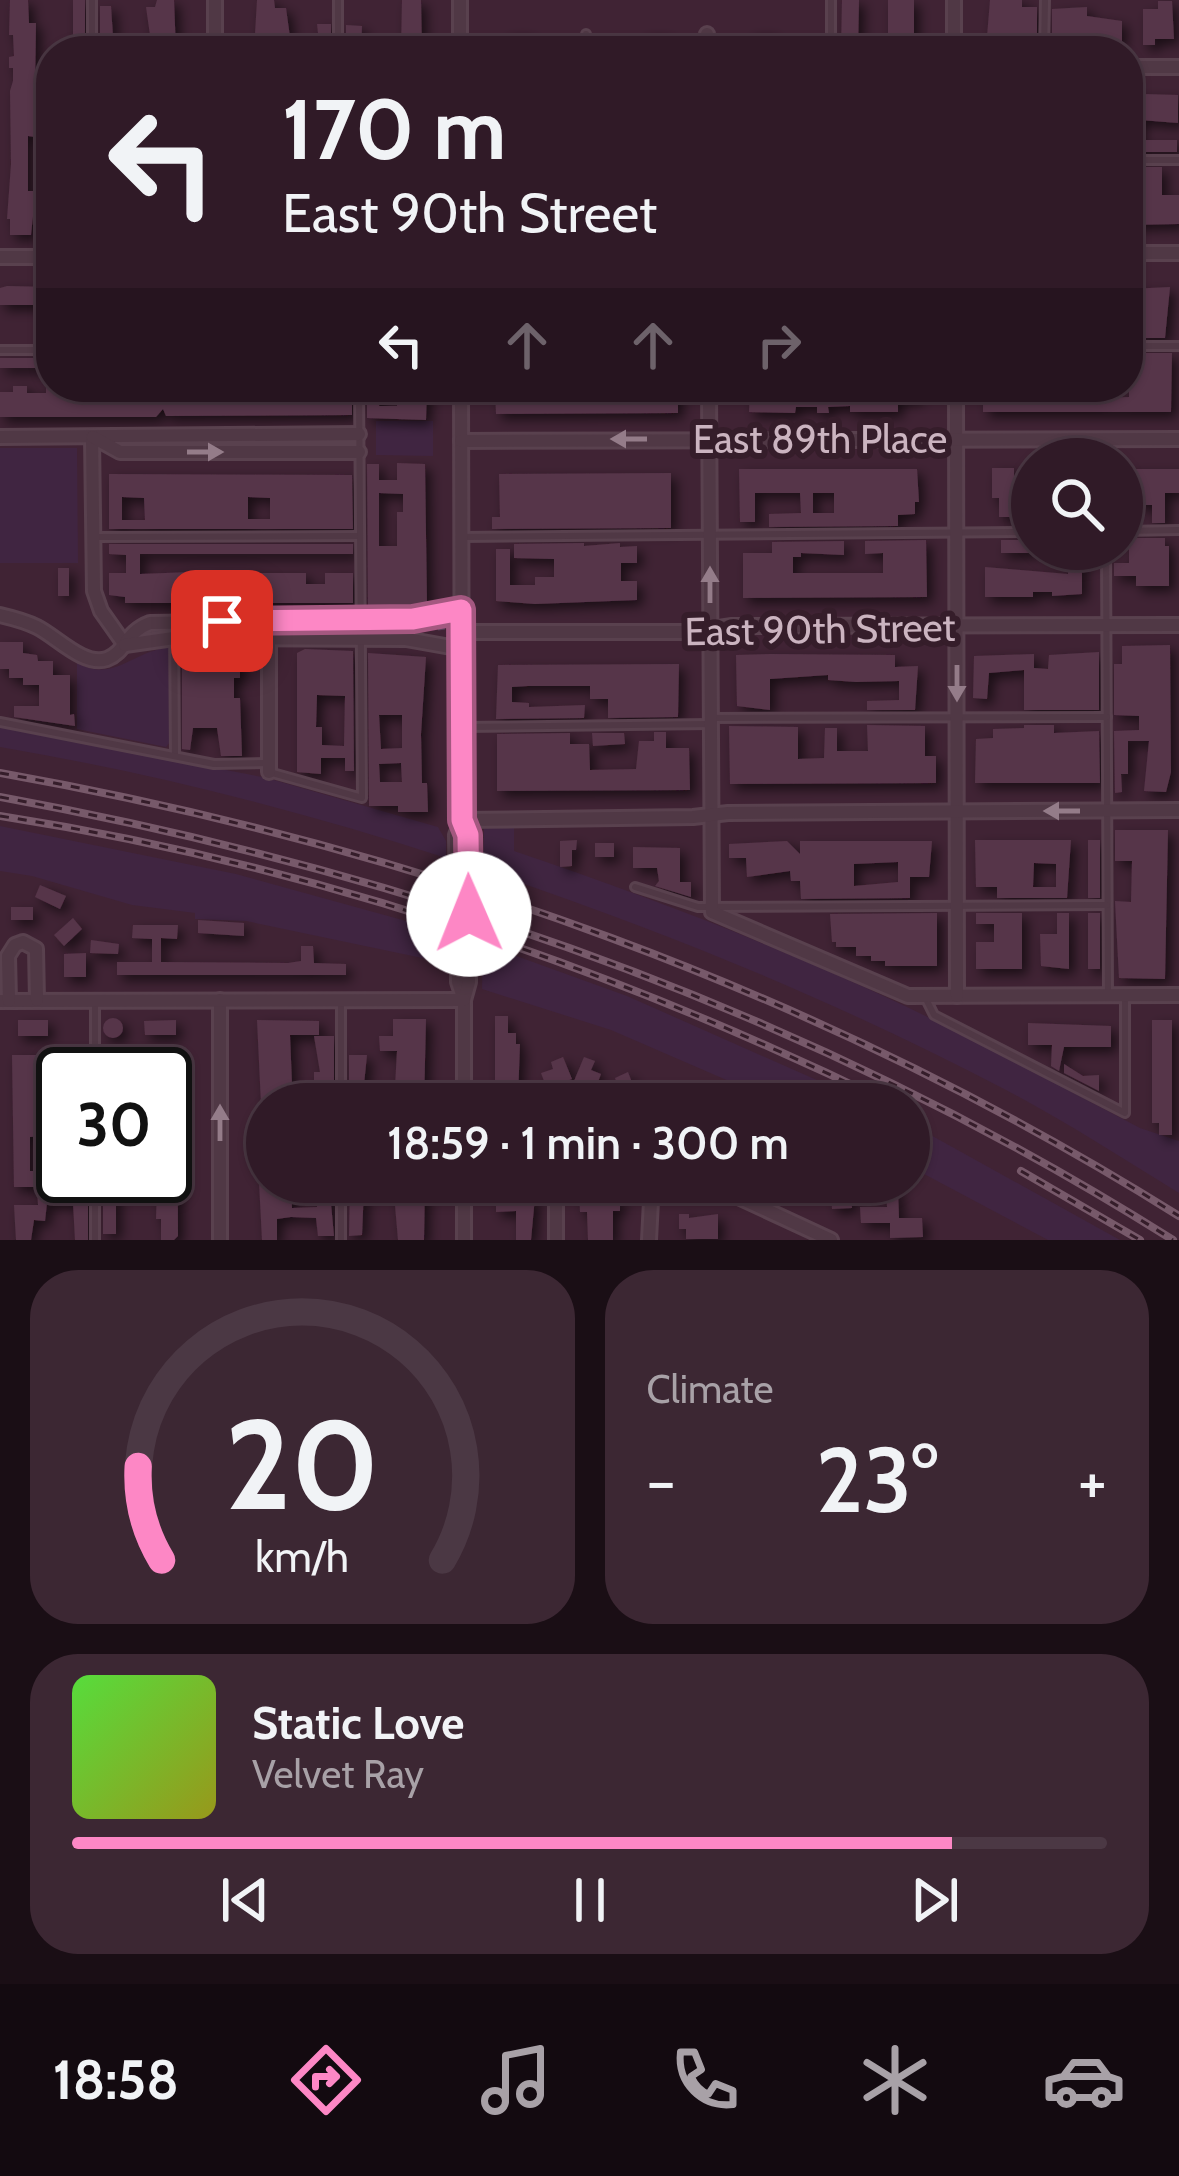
<!DOCTYPE html>
<meta charset="utf-8">
<style>
:root{--surface:#301a27;--page:#3c2733;--text:#f1f3f6;--muted:#a8a1a7;--line:#4b3844;--accent:#fd87c5}
body{margin:0;font-family:Cabin,sans-serif;background:var(--page);color:var(--text);height:100vh;display:flex;flex-direction:column;font-size:45px;white-space:nowrap}
*{box-sizing:border-box;margin:0}
p{font-size:39px;color:var(--muted)}
.icon{flex:none;width:66px;height:66px;fill:none;stroke:currentColor;stroke-width:2;stroke-linecap:round;stroke-linejoin:round}
.map{position:relative;height:1240px;overflow:hidden}
.panel{display:flex;flex-direction:column;gap:30px;padding:30px;background:#1a0e15;flex:1}
.panel>*{flex:none}
.banner{position:absolute;left:36px;top:36px;width:1107px;height:366px;border-radius:48px;box-shadow:0 3px 9px #0004,0 0 0 3px var(--line);background:#301a27;color:var(--text);overflow:hidden}
.controls{position:absolute;left:1011px;top:438px;display:grid;gap:24px}
.controls a{display:grid;place-items:center;width:132px;height:132px;border-radius:50%;background:var(--surface);box-shadow:0 3px 9px #0004,0 0 0 3px var(--line);font-size:60px}
.speed{position:absolute;left:36px;top:1047px;display:flex;gap:24px;font-size:60px;font-weight:700;text-align:center}
.speed>*{display:grid;place-content:center;width:156px;height:156px;border-radius:50%;background:var(--surface);box-shadow:0 3px 9px #0004,0 0 0 3px var(--line);line-height:1}
.speed .limit{border:6px solid #111;border-radius:18px;background:#fff;color:#111}
.pin{position:absolute;display:grid;place-items:center;width:102px;height:102px;color:#fff;margin:-51px;border-radius:24px;box-shadow:0 6px 18px #0006}
.me{position:absolute;width:132px;margin:-66px;rotate:359deg;stroke-linejoin:round;filter:drop-shadow(0 0 9px #0008)}
.turn{display:flex;align-items:center;gap:42px;height:252px;padding:0 48px;font-size:54px}
.turn .icon{width:156px;height:156px;stroke-width:2.5}
.turn b{display:block;font-size:84px;line-height:102px}
.lanes{display:flex;align-items:center;height:114px;padding:0 48px;background:#0003;justify-content:center;gap:60px;direction:ltr}
.lanes .off{opacity:.35}
.big{font-size:90px;font-weight:600;line-height:1.1}
.panel .tile{flex:1;display:flex;flex-direction:column;justify-content:center;gap:18px;min-width:0;padding:0 42px;border-radius:48px;background:var(--page)}
.panel .dial{align-items:center;gap:0}
.dial svg{height:312px;overflow:visible;fill:none;stroke:var(--line);stroke-width:7;stroke-linecap:round;text-anchor:middle}
.dial text{fill:var(--text);stroke:none}
.song{display:flex;align-items:center;gap:36px}
.cover{width:144px;height:144px;border-radius:18px;background:linear-gradient(135deg,hsl(110 70% 55%),hsl(60 70% 35%))}
.played{height:12px;border-radius:6px;background:linear-gradient(90deg,var(--accent) 85%,var(--line) 85%)}
.keys{display:flex;justify-content:space-around;direction:ltr}
.heat{display:flex;justify-content:space-between;align-items:center;font-size:66px;direction:ltr}
.panel .tiles{flex:1;display:grid;gap:30px;grid-template-columns:1fr 1fr}
.tile:last-child{grid-column:span 2}
.trip{position:absolute;left:246px;top:1083px;width:684px;height:120px;border-radius:60px;background:var(--surface);box-shadow:0 3px 9px #0004,0 0 0 3px var(--line);font-weight:600;line-height:120px;text-align:center}
.tab-bar{display:flex;height:192px;justify-content:space-around;align-items:center;background:#130a10;color:var(--muted)}
.tab-bar .icon{width:84px;height:84px}
.tab-bar .active{color:var(--accent)}
.tab-bar b{font-size:54px;color:var(--text)}
.map>svg:first-child{display:block}
.green{fill:#402541}
.building{fill:#563549;fill-rule:evenodd;filter:url(#shadow)}
.lines{fill:none;stroke-linecap:round;stroke-linejoin:round}
.service-casing{stroke:#59414e;stroke-width:12}
.minor-casing{stroke:#59414e;stroke-width:18}
.path{stroke:#573f59;stroke-width:3;stroke-dasharray:9 9;stroke-linecap:butt}
.service{stroke:#503845;stroke-width:6}
.minor{stroke:#503845;stroke-width:12}
.rail-casing{stroke:#77596a;stroke-width:8}
.rail{stroke:#351d2a;stroke-width:3;stroke-dasharray:9;stroke-linecap:butt}
.oneway{fill:#947c89}
.route-casing{stroke:#a45880;stroke-width:30}
.route{stroke:#fd87c5;stroke-width:21}
.labels{text-anchor:middle;stroke-width:12;stroke-linejoin:round;paint-order:stroke}
.street-label{font-size:39px;fill:#cbb4c0;stroke:#351d2a}
</style>
<div class="map">
<svg width="1179" height="1240" viewBox="0 0 1179 1240">
<defs>
<filter id="shadow"><feDropShadow dx="5.5" dy="5.5" stdDeviation="6" flood-color="#0009"/></filter>
</defs>
<rect width="100%" height="100%" fill="#402334"/>
<!-- green -->
<g class="green">
<path d="M376 421H433V456L376 455Z"/>
<path d="M0 448H77L78 563H0Z"/>
<path d="M171 647 170 742 166 747 77 729V663C115 683 131 651 171 647Z"/>
<path d="M0 726 267 778 438 827 446 841V858C299 810 152 773 0 747Z"/>
<path d="M0 826 236 874 446 932V963L246 921 195 919V913L132 905 32 876 0 871Z"/>
<path d="M484 828H514V851C647 896 778 946 905 1006 984 1044 1062 1087 1140 1128L1179 1141V1193C1122 1158 1065 1121 1006 1090 838 1002 663 930 483 870Z"/>
<path d="M483 944 627 996 871 1104H782L611 1030 482 989Z"/>
<path d="M909 1123 1120 1240H1048L909 1166Z"/>
</g>
<!-- building -->
<g class="building">
<path d="M10 0H28L29 23H36L35 90 39 122H35V137L28 136V191H33L34 207 31 235H10V219H7L11 164 10 91 13 81V68H9V57L14 56 13 35H9Z"/>
<rect x="73" y="0" width="12" height="51"/>
<path d="M157 0H174L176 51H156V35H150L146 7H155Z"/>
<path d="M257 0H274L275 8H286L290 37H281V51H254Z"/>
<path d="M402 0H421L422 51H401Z"/>
<path d="M842 0H859L858 51H841Z"/>
<path d="M888 0H914V51H879V42H888Z"/>
<path d="M990 0H1022V7H1037V48L986 49Z"/>
<path d="M1158 1H1172L1174 39H1155V45H1143V9H1158Z"/>
<path d="M100 6H111L113 37H100Z"/>
<path d="M1087 7V16L1122 21V42L1052 40V9Z"/>
<path d="M317 24H331V51H320Z"/>
<path d="M346 25 362 26 361 51H346Z"/>
<path d="M750 33H772V51H749Z"/>
<rect x="505" y="34" width="24" height="16"/>
<path d="M643 34 667 35V50H643Z"/>
<path d="M1144 94 1178 95V123L1140 120 1139 140H1177V152H1128V96Z"/>
<path d="M1128 167H1162V195H1179V224L1128 225V209H1133Z"/>
<path d="M7 286 51 287V305H0V288Z"/>
<path d="M1170 287 1165 338H1136V315H1128V289Z"/>
<path d="M1135 353H1172L1171 412H983V387H1099V398L1129 397V379H1136Z"/>
<rect x="0" y="358" width="51" height="10"/>
<path d="M13 386H27V393H46V387H59V398H78V387H110V391H126V398H145V387H352V415L166 416 163 409 156 417H0V392H13Z"/>
<path d="M367 387H382L379 406H397V391L427 387 426 420 367 418Z"/>
<path d="M495 387H678V413L496 414Z"/>
<path d="M750 387H918L917 399H898V412H850V406L828 407 829 413H817V407H796L795 413 749 412Z"/>
<path d="M397 463 425 464 427 603 423 606H368L367 464H379V480H397ZM379 493 403 494V512H397V546H379Z"/>
<path d="M992 468H1014V517H999V498H992Z"/>
<path d="M739 469H917L919 502H915V514L898 515V526L769 527V514L801 513 800 493H755V522H740ZM813 493H834V513H813Z"/>
<path d="M1127 469H1179V493H1165V523H1152V505H1137V497H1125Z"/>
<path d="M671 473V528L492 529V517H500L499 474Z"/>
<path d="M109 474 352 475 353 529H109ZM122 497 144 498 145 520H122ZM248 497 270 498V519H248Z"/>
<path d="M1129 538H1165V546H1169V586H1136V576H1114V563H1129Z"/>
<path d="M926 540 927 597 743 598V553H772V542L844 541V555L801 553V557H793V573H883V553L865 554V541Z"/>
<rect x="1001" y="540" width="29" height="13"/>
<path d="M584 543V546L620 543V547L637 546V563H621V581H637V600L535 604 496 601V549H510V585H535V577H554V559L514 558V544Z"/>
<path d="M109 544H353V554H140V574L190 572V579H210V573H224L223 584 243 585V573H306V584H325V573H353V603H125V597L109 595V573H126V555L109 554Z"/>
<path d="M1069 549H1082V594L1052 596V592H1033V597H985V567L1068 574Z"/>
<rect x="58" y="568" width="11" height="28"/>
<path d="M0 642H23V653L37 655 38 661H53V675H70V715L74 714 75 726 14 717V706H39V685H23V678H9V669H0Z"/>
<path d="M1170 645 1171 772 1166 792 1144 791 1149 741H1128V774H1121L1122 792 1115 793 1114 731 1139 730V716L1114 715V664H1122V646Z"/>
<path d="M305 649 353 651 354 771H345V758H321V774L297 772V653ZM317 695 345 696 344 746 322 745V727H316Z"/>
<path d="M182 650 237 651 240 655V678H234V698H240L242 756H221L217 728H193L190 750 182 749Z"/>
<path d="M1099 652V710H1024V670L989 673 987 699 973 698 974 656 1034 654V668L1048 669 1049 655Z"/>
<path d="M368 653 426 657 421 734 422 783H427L428 812H398V806H369ZM402 715V748L381 749 379 715ZM401 763 402 782H380L379 764Z"/>
<path d="M770 654 895 655V667L918 666 915 710H867V701L899 700V681L856 682 828 680V675L770 679V710L737 706 736 655Z"/>
<path d="M679 664 678 717 608 718V699H590V686H528L512 687V702L529 703V707L585 705 584 718 496 719 498 665Z"/>
<path d="M867 725 925 726V756H936V783L730 784 729 726 798 727V759L824 758 825 728H837V751H868Z"/>
<path d="M1024 725H1054V733L1099 731 1100 783H975L976 739 993 738V729L1024 728Z"/>
<path d="M654 732H666V748H689L690 790 497 791V734L570 733V744H589L590 770 636 769 639 741H654Z"/>
<path d="M592 733H624L625 744 593 746Z"/>
<path d="M1115 830H1168L1165 979 1119 978 1115 901 1131 902 1132 861H1115Z"/>
<path d="M577 840 576 850H572V866L560 867V841Z"/>
<path d="M975 840H1071L1067 898H997V887H976ZM1034 863 1056 864V887H1033Z"/>
<rect x="1088" y="840" width="12" height="58"/>
<path d="M787 841 800 854V841H932L929 877H910V898L801 899 800 881H791L790 871 747 877 746 858H729V844ZM898 862V882L854 886V864Z"/>
<rect x="595" y="843" width="19" height="14"/>
<path d="M633 847 680 848V882H691V897L655 886 659 881 657 868H633Z"/>
<path d="M40 885 66 896 60 909 35 897Z"/>
<rect x="11" y="907" width="22" height="13"/>
<path d="M937 913V966H885V961H871V956H856V947H836V942H832L830 914Z"/>
<path d="M976 913H1022V969H976V942H994V924H976Z"/>
<path d="M1057 913H1069V969L1041 966 1040 934H1057Z"/>
<rect x="1088" y="913" width="12" height="56"/>
<path d="M73 918 82 929 64 946 54 935Z"/>
<path d="M198 920 244 923V936L198 933Z"/>
<path d="M133 925H178L177 939 161 938V962L288 963 301 961V946H313L314 963 346 964V975H117V962H152V939L132 938Z"/>
<path d="M91 940 119 944 118 954 90 953Z"/>
<path d="M86 953V977H64V954Z"/>
<path d="M495 1016H508V1033H516V1044H520L518 1098 504 1097 505 1085H495Z"/>
<circle cx="113" cy="1028" r="10"/>
<path d="M393 1019H426L424 1104H394L397 1051H380L379 1036H393Z"/>
<rect x="18" y="1020" width="30" height="16"/>
<path d="M176 1020V1035H145L144 1021Z"/>
<path d="M257 1020 319 1021V1035H290L292 1084H287V1104H261Z"/>
<path d="M1152 1020H1172V1135H1159V1123H1152Z"/>
<path d="M1028 1023 1111 1026V1047H1064L1059 1071 1051 1066 1052 1045H1028Z"/>
<path d="M314 1036H334V1104H321L320 1085H314V1072H320Z"/>
<path d="M149 1054H177L178 1236 174 1240H161V1219H156L157 1186H148V1176H165V1074H149Z"/>
<path d="M12 1055H40V1071H46V1086H33L34 1105H42L43 1136 30 1137V1171H47V1188H74V1176H88V1240H75L73 1203H47L45 1221 34 1220 31 1240H16L14 1205H38L37 1187H14Z"/>
<path d="M349 1055H367L362 1104H349Z"/>
<path d="M563 1057 572 1079 547 1089 541 1073 553 1069 551 1062Z"/>
<path d="M584 1057 595 1061 591 1070 601 1074 595 1090 574 1081Z"/>
<path d="M1064 1064 1083 1076 1099 1075V1091L1064 1073Z"/>
<path d="M628 1072 633 1085 627 1087 631 1104H584L619 1090 615 1078Z"/>
<rect x="103" y="1176" width="13" height="58"/>
<path d="M259 1182H291L292 1208 317 1207V1182H329L334 1236H318L316 1218 291 1217 277 1219V1240H262Z"/>
<path d="M350 1182H361L364 1188 362 1235 349 1236Z"/>
<path d="M393 1182H425L424 1240H398Z"/>
<path d="M579 1185H596V1198L620 1196V1211H613V1240H588L587 1212H580Z"/>
<path d="M886 1190H898L899 1218H922L923 1237 890 1238V1223H861L860 1207H887Z"/>
<path d="M851 1192 852 1208 832 1209 831 1193Z"/>
<path d="M496 1197H535L531 1240H516V1211L496 1212Z"/>
<path d="M679 1214H689V1218L718 1214V1239H686V1229H679Z"/>
</g>
<g class="lines">
<defs>
<g id="service">
<path d="M92 0V51"/>
<path d="M338 0V51"/>
<path d="M586 51V34"/>
<path d="M831 51V0"/>
<path d="M1044 51 1045 0"/>
<path d="M1128 160H1179"/>
<path d="M1128 346H1179"/>
<path d="M0 350H51"/>
<path d="M1122 531 1179 530"/>
<path d="M94 537 360 536"/>
<path d="M462 537 1032 532"/>
<path d="M1106 549 1108 992"/>
<path d="M174 621 175 756"/>
<path d="M711 718 1107 717"/>
<path d="M0 722 214 764 268 763"/>
<path d="M462 727 711 724"/>
<path d="M269 772 362 798 359 387"/>
<path d="M635 887 698 907 1107 905"/>
<path d="M926 999 934 1015 1125 1113V996"/>
<path d="M95 1074V1004"/>
<path d="M341 1104V1000"/>
<path d="M95 1176V1240"/>
<path d="M341 1182V1240"/>
</g>
<g id="minor">
<path d="M460 0V51"/>
<path d="M954 0V51"/>
<path d="M707 34V51"/>
<path d="M215 51V0"/>
<path d="M1128 67H1179"/>
<path d="M1128 253H1179"/>
<path d="M0 257H51"/>
<path d="M461 387 462 820 456 835 458 982 464 1000"/>
<path d="M709 387 712 912 908 996 1179 995"/>
<path d="M956 387 957 996"/>
<path d="M0 437 359 434"/>
<path d="M92 437 94 591 101 611 125 645"/>
<path d="M93 437 120 452H359"/>
<path d="M461 441 1179 439"/>
<path d="M0 615C13 618 25 621 37 627 57 637 84 667 107 659 127 651 124 633 150 623L413 619 461 610"/>
<path d="M462 632H692L732 626 1179 625"/>
<path d="M125 645 174 638 406 639 462 649"/>
<path d="M269 772V634"/>
<path d="M462 820 693 817 728 813 1179 810"/>
<path d="M462 821 468 835 469 982 464 1000V1104"/>
<path d="M220 1000V1240"/>
<path d="M0 1001 464 1000"/>
<path d="M9 1001 8 956 15 945 23 942 36 949 37 1000"/>
<path d="M464 1182V1240"/>
<path d="M556 1182V1240"/>
<path d="M706 1182 831 1240"/>
<path d="M649 1240 651 1201 667 1182"/>
</g>
</defs>
<!-- service casing -->
<use href="#service" class="service-casing"/>
<!-- minor casing -->
<use href="#minor" class="minor-casing"/>
<!-- path -->
<path class="path" d="M438 629 445 628"/>
<!-- service -->
<use href="#service" class="service"/>
<!-- minor -->
<use href="#minor" class="minor"/>
<defs>
<g id="rail">
<path d="M0 773C416 847 820 991 1179 1216"/>
<path d="M0 797C415 873 815 1014 1173 1240"/>
<path d="M0 816C310 864 611 967 892 1104"/>
<path d="M1021 1171 1140 1240"/>
</g>
</defs>
<!-- rail casing -->
<use href="#rail" class="rail-casing"/>
<!-- rail -->
<use href="#rail" class="rail"/>
</g>
<!-- one-way arrows -->
<defs><path id="oneway-solid" d="M-6-.8H1V-3.2L6.5 0L1 3.2V.8H-6Z" transform="scale(3)"/></defs>
<g class="oneway">
<use href="#oneway-solid" transform="translate(629 439) rotate(180)"/>
<use href="#oneway-solid" transform="translate(205 452)"/>
<use href="#oneway-solid" transform="translate(710 585) rotate(-90)"/>
<use href="#oneway-solid" transform="translate(957 683) rotate(90)"/>
<use href="#oneway-solid" transform="translate(1062 811) rotate(-180)"/>
<use href="#oneway-solid" transform="translate(220 1123) rotate(-90)"/>
</g>
<g class="lines">
<defs>
<path id="route" d="M222 621 413 619 461 610 462 820 468 835 469 914"/>
</defs>
<!-- route casing -->
<use href="#route" class="route-casing"/>
<!-- route -->
<use href="#route" class="route"/>
</g>
<g class="labels">
<!-- street labels -->
<g class="street-label">
<text x="820" y="453">East 89th Place</text>
<text transform="translate(820 629) rotate(-1)" y="14">East 90th Street</text>
</g>
</g>
</svg>
<div class="controls">
<a><svg class="icon" aria-label="search" viewBox="0 0 24 24"><circle cx="10" cy="10" r="6"/><path d="M15 15l6 6"/></svg></a>
</div>
<div class="speed"><div class="limit">30</div></div>
<div class="pin" style="left:222px;top:621px;background:#d93025"><svg class="icon" aria-label="arrive" viewBox="0 0 24 24"><path d="M6 21V4h12l-3 4 3 4H6"/></svg></div>
<svg class="me" style="left:469px;top:914px" viewBox="-20 -20 40 40"><circle r="19" fill="#fff"/><path d="M0-13L10 11 0 6-10 11z" fill="#fd87c5"/></svg>
<div class="trip">18:59 · 1 min · 300 m</div>
<div class="banner">
<div class="turn"><svg class="icon" aria-label="left" viewBox="0 0 24 24"><path d="M17 20v-9H6M10 6l-5 5 5 5"/></svg><div><b>170 m</b>East 90th Street</div></div>
<div class="lanes"><svg class="icon" aria-label="left" viewBox="0 0 24 24"><path d="M17 20v-9H6M10 6l-5 5 5 5"/></svg><svg class="icon off" aria-label="ahead" viewBox="0 0 24 24"><path d="M12 20V5M6 11l6-6 6 6"/></svg><svg class="icon off" aria-label="ahead" viewBox="0 0 24 24"><path d="M12 20V5M6 11l6-6 6 6"/></svg><svg class="icon off" aria-label="right" viewBox="0 0 24 24"><path d="M7 20v-9h11M14 6l5 5-5 5"/></svg></div>
</div>
</div>
<section class="panel">
<div class="tiles">
<div class="tile dial"><svg viewBox="0 0 100 80">
<path d="M14 69A42 42 0 1 1 86 69"/>
<path d="M14 69A42 42 0 0 1 8 45" stroke="#fd87c5"/>
<text x="50" y="56" font-size="32" font-weight="700">20</text>
<text x="50" y="72" font-size="11">km/h</text>
</svg></div>
<div class="tile"><p>Climate</p>
<div class="heat"><a>−</a><b class="big">23°</b><a>+</a></div>
</div>
<div class="tile">
<div class="song"><i class="cover"></i><div><b>Static Love</b><p>Velvet Ray</p></div></div>
<div class="played"></div>
<div class="keys"><svg class="icon" aria-label="previous" viewBox="0 0 24 24"><path d="M18 5L8 12l10 7zM5 5v14"/></svg><svg class="icon" aria-label="pause" viewBox="0 0 24 24"><path d="M8 5v14M16 5v14"/></svg><svg class="icon" aria-label="next" viewBox="0 0 24 24"><path d="M6 5l10 7-10 7zM19 5v14"/></svg></div>
</div>
</div>
</section>
<nav class="tab-bar">
<b>18:58</b>
<svg class="icon active" aria-label="directions" viewBox="0 0 24 24"><path d="M12 3l9 9-9 9-9-9zM9 14v-3h6M13 9l2 2-2 2"/></svg>
<svg class="icon" aria-label="music" viewBox="0 0 24 24"><path d="M9 18V5l10-2v13"/><circle cx="6" cy="18" r="3"/><circle cx="16" cy="16" r="3"/></svg>
<svg class="icon" aria-label="phone" viewBox="0 0 24 24"><path d="M5 4h4l2 5-3 2q2 4 5 5l2-3 5 2v4C11 20 4 13 5 4z"/></svg>
<svg class="icon" aria-label="climate" viewBox="0 0 24 24"><path d="M12 3v18M4 7l16 10M4 17L20 7"/></svg>
<svg class="icon" aria-label="car" viewBox="0 0 24 24"><path d="M5 17H2v-5l4-1 3-4h7l3 4 3 1v5h-3M9 17h6M6 11h13"/><circle cx="7" cy="17" r="2"/><circle cx="17" cy="17" r="2"/></svg>
</nav>
